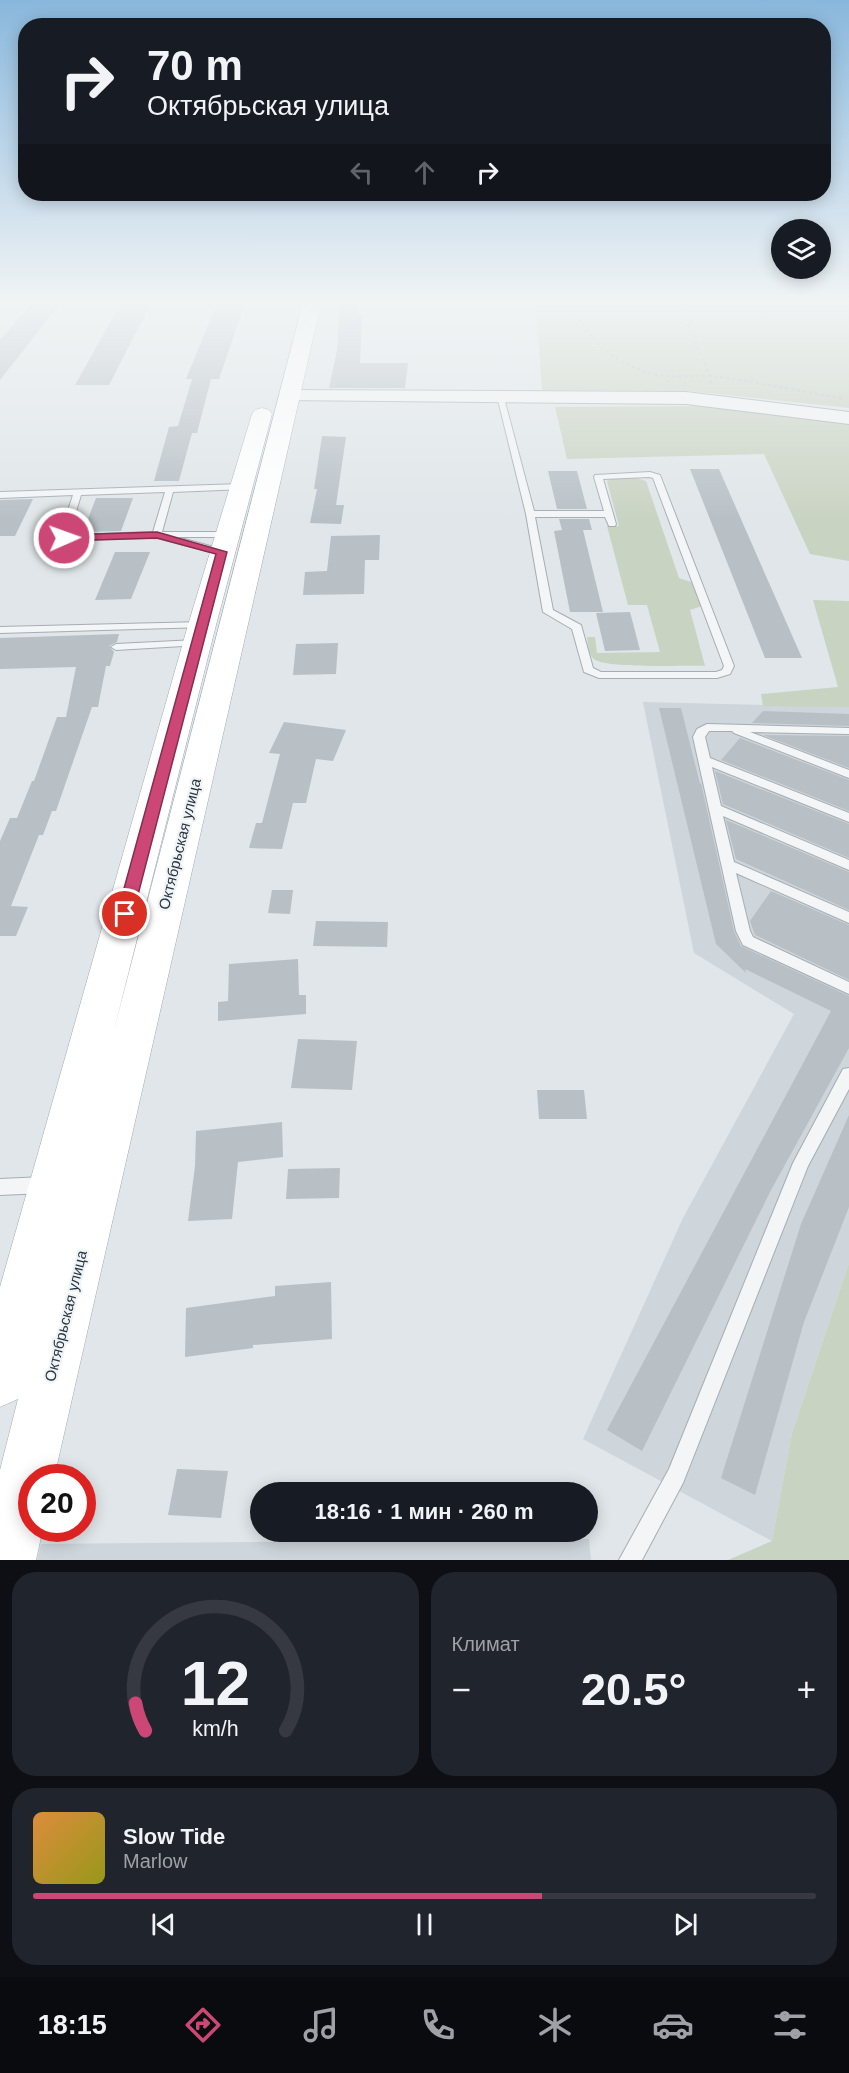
<!DOCTYPE html>
<html lang="ru">
<meta charset="utf-8">
<style>
:root{--surface:#171b24;--page:#20242c;--text:#f1f3f6;--muted:#9ea1a6;--line:#363941;--accent:#cd4776}
body{margin:0;font-family:Arial,sans-serif;background:var(--page);color:var(--text);height:100vh;display:flex;flex-direction:column;font-size:22px;white-space:nowrap}
*{box-sizing:border-box;margin:0}
p{font-size:20px;color:var(--muted)}
.icon{flex:none;width:33px;height:33px;fill:none;stroke:currentColor;stroke-width:2;stroke-linecap:round;stroke-linejoin:round}
.map{position:relative;height:1560px;overflow:hidden}
.panel{display:flex;flex-direction:column;gap:12px;padding:12px;background:#0d0f14;flex:1}
.panel>*{flex:none}
.hud{position:absolute;left:18px;top:18px;width:813px;height:183px;border-radius:24px;box-shadow:0 3px 15px #0003;background:#171b24;color:var(--text);overflow:hidden}
.controls{position:absolute;left:771px;top:219px;display:grid;gap:12px}
.controls a{display:grid;place-items:center;width:60px;height:60px;border-radius:50%;background:var(--surface);box-shadow:0 3px 15px #0003;font-size:30px}
.speed{position:absolute;left:18px;top:1464px;display:flex;gap:12px;font-size:30px;font-weight:700;text-align:center}
.speed>*{display:grid;place-content:center;width:78px;height:78px;border-radius:50%;background:var(--surface);box-shadow:0 3px 15px #0003;line-height:1}
.speed .limit{border:9px solid #d22;background:#fff;color:#111}
.pin{position:absolute;display:grid;place-items:center;width:51px;height:51px;color:#fff;margin:-26px;border:3px solid #fff;border-radius:50%;box-shadow:0 2px 6px #0007}
.me{position:absolute;width:66px;margin:-33px;rotate:88deg;stroke-linejoin:round;filter:drop-shadow(0 0 4px #0008)}
.turn{display:flex;align-items:center;gap:21px;height:126px;padding:0 30px;font-size:27px}
.turn .icon{width:78px;height:78px;stroke-width:2.5}
.turn b{display:block;font-size:42px;line-height:51px}
.lanes{display:flex;align-items:center;height:57px;padding:0 30px;background:#0003;justify-content:center;gap:30px;direction:ltr}
.lanes .off{opacity:.35}
.big{font-size:45px;font-weight:700;line-height:1.1}
.panel .tile{flex:1;display:flex;flex-direction:column;justify-content:center;gap:9px;min-width:0;padding:0 21px;border-radius:24px;background:var(--page)}
.panel .dial{align-items:center;gap:0}
.dial svg{height:156px;overflow:visible;fill:none;stroke:var(--line);stroke-width:7;stroke-linecap:round;text-anchor:middle}
.dial text{fill:var(--text);stroke:none}
.song{display:flex;align-items:center;gap:18px}
.cover{width:72px;height:72px;border-radius:9px;background:linear-gradient(135deg,hsl(30 70% 55%),hsl(60 70% 35%))}
.played{height:6px;border-radius:3px;background:linear-gradient(90deg,var(--accent) 65%,var(--line) 65%)}
.keys{display:flex;justify-content:space-around;direction:ltr}
.heat{display:flex;justify-content:space-between;align-items:center;font-size:33px;direction:ltr}
.panel .tiles{flex:1;display:grid;gap:12px;grid-template-columns:1fr 1fr}
.tile:last-child{grid-column:span 2}
.trip{position:absolute;left:250px;top:1482px;width:348px;height:60px;border-radius:30px;background:var(--surface);box-shadow:0 3px 15px #0003;font-weight:700;line-height:60px;text-align:center}
.tabs{display:flex;height:96px;justify-content:space-around;align-items:center;background:#090b0e;color:var(--muted)}
.tabs .icon{width:42px;height:42px}
.tabs .selected{color:var(--accent)}
.tabs b{font-size:27px;color:var(--text)}
.map>svg:first-child{display:block}
.built{fill:#ced5db}
.green{fill:#c9d3c2}
.building{fill:#b8c0c6}
.lines{fill:none;stroke-linecap:round;stroke-linejoin:round}
.service-casing{stroke:#a5aeb3;stroke-width:2}
.tertiary-casing{stroke:#a5aeb3;stroke-width:2}
.primary-casing{stroke:#a0acb5;stroke-width:1}
.path{stroke:#bec3c7;stroke-width:2;stroke-dasharray:3 3;stroke-linecap:butt}
.service{fill:#f3f5f7;fill-rule:evenodd}
.tertiary{fill:#f3f5f7;fill-rule:evenodd}
.primary{fill:#fff;fill-rule:evenodd}
.route{fill:#cd4776;stroke:#852e4d;stroke-width:1.5}
.labels{text-anchor:middle;stroke-width:4.5;stroke-linejoin:round;paint-order:stroke}
.street-label{font-size:15px;fill:#293640;stroke:#f0f4f7}
</style>
<div class="map">
<svg width="849" height="1560" viewBox="0 0 849 1560">
<rect width="100%" height="100%" fill="#e0e6e9"/>
<!-- built -->
<g class="built">
<path d="M643 702 849 707V1263L792 1433 772 1541 583 1439 683 1218 794 1014 694 953Z"/>
<path d="M589 1539 591 1560H37L41 1544Z"/>
</g>
<!-- green -->
<g class="green">
<path d="M536 303H849V408L689 391 542 390Z"/>
<path d="M722 406 849 425V561L810 554 764 454 567 459 555 407Z"/>
<path d="M633 477 646 481 679 578 694 583 702 606 690 610 705 666C686 665 606 669 594 659 588 654 588 644 587 637H595L597 653 660 652 647 605H628L607 526H619L607 481 613 478Z"/>
<path d="M813 600 849 601V707L763 706 761 694 838 687Z"/>
<path d="M849 1263V1560H728L772 1541 792 1433Z"/>
</g>
<!-- building -->
<g class="building">
<path d="M121 303H151L109 385H75Z"/>
<path d="M217 303H245L219 379H211L197 433H192L179 481H154L169 427 178 426 192 379H186Z"/>
<path d="M340 304H357L359 315H362L360 363H408L405 388H329L337 350Z"/>
<path d="M30 305H59L0 380V340Z"/>
<path d="M322 436 346 437 336 505H344L341 524 310 523 317 489H314Z"/>
<path d="M690 469H719L802 658H765Z"/>
<path d="M548 471H577L587 509H557Z"/>
<path d="M96 498H133L121 531 83 532Z"/>
<path d="M33 499 15 536H0V500Z"/>
<path d="M559 519H589L592 530H583L603 612H570L554 531 562 530Z"/>
<path d="M380 535 379 560H365L364 594 303 595 305 572 327 571 331 536Z"/>
<path d="M115 552H150L131 599 95 600Z"/>
<path d="M630 612 640 650 605 651 596 613Z"/>
<path d="M119 634 117 642 109 646 114 652 110 666H106L98 707H92L56 811H52L43 835H39L11 906 28 907 16 936H0V841L10 818H17L32 781H34L57 717H66L76 667 0 669V638Z"/>
<path d="M338 643 336 674 293 675 296 644Z"/>
<path d="M659 708H681L700 784 701 783 734 931 741 946 849 996V1048L770 1192 642 1451 607 1430 831 1011 745 969 746 973 716 944Z"/>
<path d="M763 711 849 714V726L752 723Z"/>
<path d="M284 722 346 730 333 761 316 759 306 803H293L282 849 249 848 256 823H262L280 754 269 753Z"/>
<path d="M763 735 849 736V768Z"/>
<path d="M740 738 849 780V811L721 760Z"/>
<path d="M715 771 849 824V858L723 804Z"/>
<path d="M726 820 849 872V910L736 859Z"/>
<path d="M272 890H293L290 914 268 913Z"/>
<path d="M771 891 849 925V980L755 935 750 921Z"/>
<path d="M316 921 388 922 387 947 313 946Z"/>
<path d="M298 959 299 995H306V1014L218 1021V1002L228 1001 229 964Z"/>
<path d="M298 1039 357 1041 352 1090 291 1088Z"/>
<path d="M537 1090H584L587 1119H539Z"/>
<path d="M849 1115V1207L804 1322 755 1495 721 1478 801 1224Z"/>
<path d="M282 1122 283 1157 238 1162 232 1219 188 1221 195 1166 196 1131Z"/>
<path d="M340 1168 339 1198 286 1199 288 1169Z"/>
<path d="M331 1282 332 1339 253 1345V1348L185 1357 186 1308 275 1296V1286Z"/>
<path d="M177 1469 228 1471 221 1518 168 1515Z"/>
</g>
<g class="lines">
<defs>
<g id="service">
<path d="M497 396 504 398 534 511H604L594 477 595 475 650 472 660 475 734 666 730 674 717 678H599L584 672 572 629 543 612 526 514ZM649 477 653 478 724 666 722 670 716 672H601L593 668 581 625 553 610 535 517H605L609 526H615L616 524 603 479Z"/>
<path d="M241 484 244 485V489L173 492 162 532H230L232 534 227 537H177L225 550 227 552 222 555 157 538 61 540 59 538 73 495 0 498V492ZM165 492 153 532 69 535 81 495Z"/>
<path d="M202 622 207 625 206 627 0 633V627Z"/>
<path d="M196 640 200 641 201 643 200 645 116 650 111 647 116 644Z"/>
<path d="M707 724 849 728V734L750 732 849 770V778L734 733 732 731H709L705 737 710 758 849 813V822L712 767 721 806 849 860V870L723 816 734 862 849 912V923L736 873 750 931 753 937 849 982V994L743 945 736 931 693 737 697 729Z"/>
<path d="M849 1068V1089L808 1166 683 1483 642 1560H619L669 1469 793 1163 843 1069Z"/>
<path d="M44 1177 50 1180 52 1185 50 1190 44 1193 0 1195V1179Z"/>
</g>
<path id="tertiary" d="M288 390 686 392 849 412V424L686 404 282 400 279 396 282 392Z"/>
<path id="primary" d="M303 303H321L54 1478H32V1528H43L36 1560H0V1470L18 1399 0 1407V1287L188 625 252 414 255 410 262 408 269 410 272 414 216 625 113 1034Z"/>
</defs>
<!-- service casing -->
<use href="#service" class="service-casing"/>
<!-- tertiary casing -->
<use href="#tertiary" class="tertiary-casing"/>
<!-- primary casing -->
<use href="#primary" class="primary-casing"/>
<!-- path -->
<g class="path">
<path d="M571 303C587 342 622 370 664 376 682 378 701 374 719 377 760 382 801 392 842 398"/>
<path d="M678 303 710 375 711 385"/>
</g>
<!-- service -->
<use href="#service" class="service"/>
<!-- tertiary -->
<use href="#tertiary" class="tertiary"/>
<!-- primary -->
<use href="#primary" class="primary"/>
</g>
<!-- sky -->
<linearGradient id="sky" x2="0" y2="1"><stop stop-color="#89b7dc"/><stop offset="0.58" stop-color="#f1f4f5"/><stop offset="1" stop-color="#f1f4f5" stop-opacity="0"/></linearGradient>
<rect width="849" height="521" fill="url(#sky)"/>
<!-- route -->
<path class="route" d="M157 532 227 552 133 914 130 918H119L117 914 216 554 157 538 64 541 59 538 64 535Z"/>
<g class="labels">
<!-- street labels -->
<g class="street-label">
<text transform="translate(180 844) rotate(-76)" y="5">Октябрьская улица</text>
<text transform="translate(66 1316) rotate(-76)" y="5">Октябрьская улица</text>
</g>
</g>
</svg>
<div class="controls">
<a><svg class="icon" aria-label="layers" viewBox="0 0 24 24"><path d="M12 4l9 5-9 5-9-5zM3 14l9 5 9-5"/></svg></a>
</div>
<div class="speed"><div class="limit">20</div></div>
<div class="pin" style="left:125px;top:914px;background:#d93025"><svg class="icon" aria-label="arrive" viewBox="0 0 24 24"><path d="M6 21V4h12l-3 4 3 4H6"/></svg></div>
<svg class="me" style="left:64px;top:538px" viewBox="-20 -20 40 40"><circle r="17" fill="#cd4776" stroke="#fff" stroke-width="3"/><path d="M0-11L8 9 0 5-8 9z" fill="#fff"/></svg>
<div class="trip">18:16 · 1 мин · 260 m</div>
<div class="hud">
<div class="turn"><svg class="icon" aria-label="right" viewBox="0 0 24 24"><path d="M7 20v-9h11M14 6l5 5-5 5"/></svg><div><b>70 m</b>Октябрьская улица</div></div>
<div class="lanes"><svg class="icon off" aria-label="left" viewBox="0 0 24 24"><path d="M17 20v-9H6M10 6l-5 5 5 5"/></svg><svg class="icon off" aria-label="ahead" viewBox="0 0 24 24"><path d="M12 20V5M6 11l6-6 6 6"/></svg><svg class="icon" aria-label="right" viewBox="0 0 24 24"><path d="M7 20v-9h11M14 6l5 5-5 5"/></svg></div>
</div>
</div>
<section class="panel">
<div class="tiles">
<div class="tile dial"><svg viewBox="0 0 100 80">
<path d="M14 69A42 42 0 1 1 86 69"/>
<path d="M14 69A42 42 0 0 1 9 55" stroke="#cd4776"/>
<text x="50" y="56" font-size="32" font-weight="700">12</text>
<text x="50" y="72" font-size="11">km/h</text>
</svg></div>
<div class="tile"><p>Климат</p>
<div class="heat"><a>−</a><b class="big">20.5°</b><a>+</a></div>
</div>
<div class="tile">
<div class="song"><i class="cover"></i><div><b>Slow Tide</b><p>Marlow</p></div></div>
<div class="played"></div>
<div class="keys"><svg class="icon" aria-label="previous" viewBox="0 0 24 24"><path d="M18 5L8 12l10 7zM5 5v14"/></svg><svg class="icon" aria-label="pause" viewBox="0 0 24 24"><path d="M8 5v14M16 5v14"/></svg><svg class="icon" aria-label="next" viewBox="0 0 24 24"><path d="M6 5l10 7-10 7zM19 5v14"/></svg></div>
</div>
</div>
</section>
<nav class="tabs">
<b>18:15</b>
<svg class="icon selected" aria-label="directions" viewBox="0 0 24 24"><path d="M12 3l9 9-9 9-9-9zM9 14v-3h6M13 9l2 2-2 2"/></svg>
<svg class="icon" aria-label="music" viewBox="0 0 24 24"><path d="M9 18V5l10-2v13"/><circle cx="6" cy="18" r="3"/><circle cx="16" cy="16" r="3"/></svg>
<svg class="icon" aria-label="phone" viewBox="0 0 24 24"><path d="M5 4h4l2 5-3 2q2 4 5 5l2-3 5 2v4C11 20 4 13 5 4z"/></svg>
<svg class="icon" aria-label="climate" viewBox="0 0 24 24"><path d="M12 3v18M4 7l16 10M4 17L20 7"/></svg>
<svg class="icon" aria-label="car" viewBox="0 0 24 24"><path d="M5 17H2v-5l4-1 3-4h7l3 4 3 1v5h-3M9 17h6M6 11h13"/><circle cx="7" cy="17" r="2"/><circle cx="17" cy="17" r="2"/></svg>
<svg class="icon" aria-label="filters" viewBox="0 0 24 24"><path d="M4 7h16M4 17h16"/><circle cx="9" cy="7" r="2"/><circle cx="15" cy="17" r="2"/></svg>
</nav>
